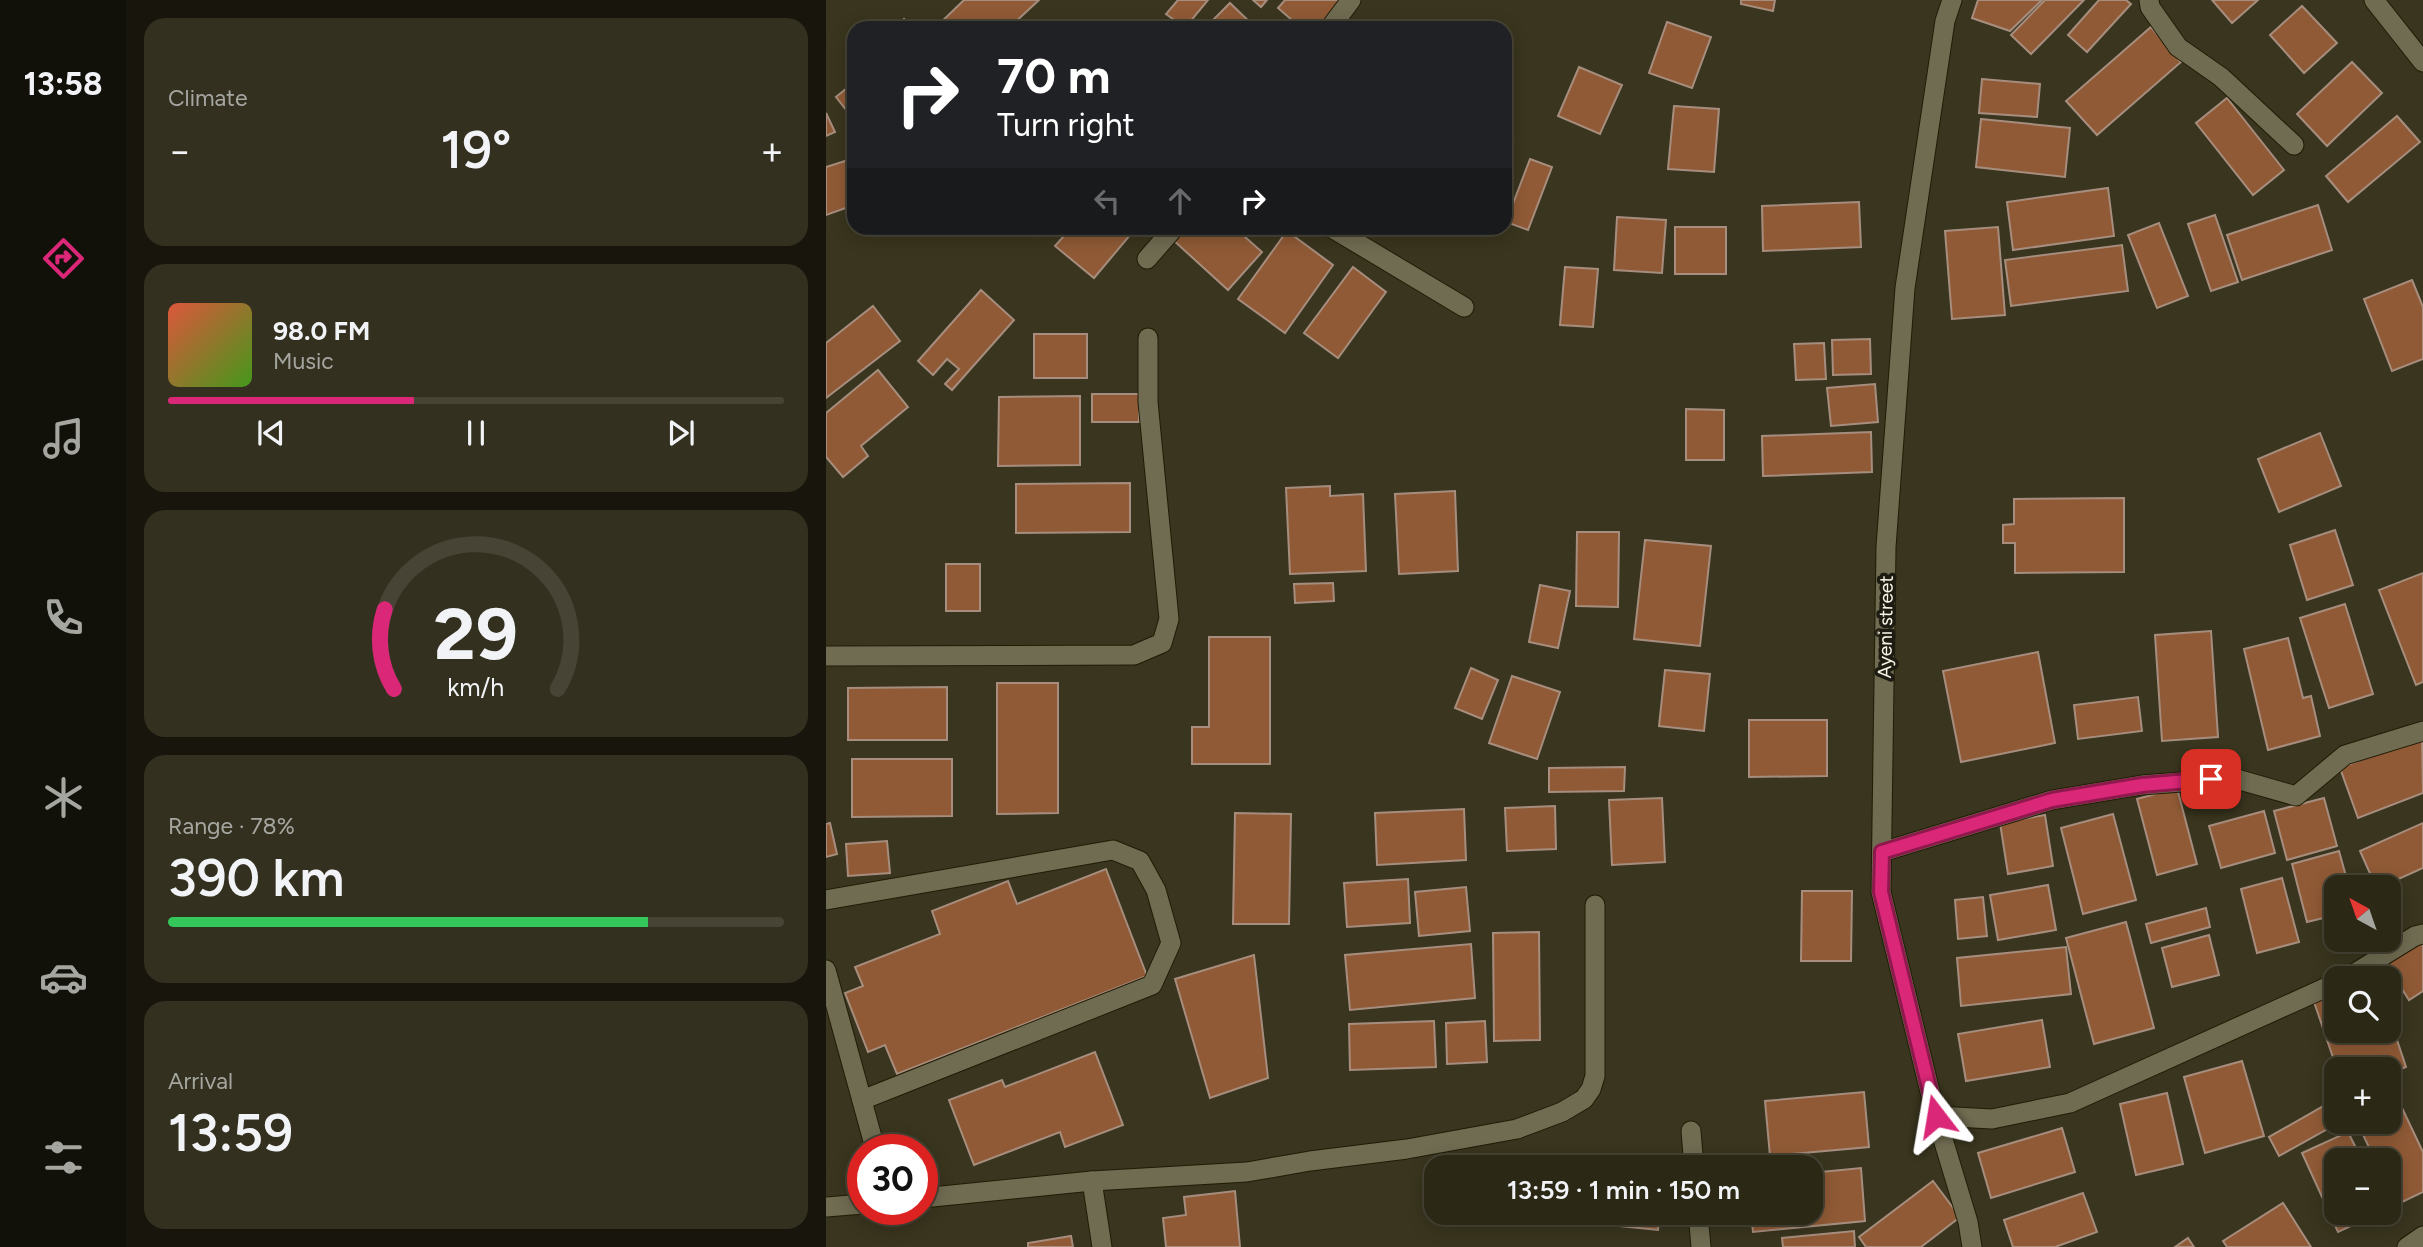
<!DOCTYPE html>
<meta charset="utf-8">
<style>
:root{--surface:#2b2816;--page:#33301f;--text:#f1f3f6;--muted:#a6a6a1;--line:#474435;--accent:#db2777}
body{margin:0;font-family:Figtree,sans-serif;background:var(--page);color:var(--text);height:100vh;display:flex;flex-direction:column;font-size:26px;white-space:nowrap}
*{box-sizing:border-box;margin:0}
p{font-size:23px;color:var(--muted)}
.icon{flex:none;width:38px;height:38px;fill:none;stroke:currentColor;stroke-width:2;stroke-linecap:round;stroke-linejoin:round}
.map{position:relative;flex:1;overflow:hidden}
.side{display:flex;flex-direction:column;gap:18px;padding:18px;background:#18160c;width:700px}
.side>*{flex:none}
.hud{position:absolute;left:21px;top:21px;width:665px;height:214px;border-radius:21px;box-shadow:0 4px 18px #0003,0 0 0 2px var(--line);background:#202124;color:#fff;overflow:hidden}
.needle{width:46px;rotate:320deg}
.buttons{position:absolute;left:1498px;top:875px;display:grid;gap:14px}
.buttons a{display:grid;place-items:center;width:77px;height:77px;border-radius:14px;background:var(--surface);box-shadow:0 4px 18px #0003,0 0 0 2px var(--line);font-size:35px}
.speed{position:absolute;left:21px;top:1134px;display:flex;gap:14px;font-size:35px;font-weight:700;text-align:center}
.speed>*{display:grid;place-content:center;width:91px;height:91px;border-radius:50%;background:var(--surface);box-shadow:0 4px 18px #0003,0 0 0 2px var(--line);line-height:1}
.speed .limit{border:10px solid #d22;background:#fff;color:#111}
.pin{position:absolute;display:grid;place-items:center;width:60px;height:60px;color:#fff;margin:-30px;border-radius:14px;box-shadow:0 4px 10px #0006}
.me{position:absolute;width:77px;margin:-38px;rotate:346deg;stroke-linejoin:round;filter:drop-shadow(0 0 5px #0008)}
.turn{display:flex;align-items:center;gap:24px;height:147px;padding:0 35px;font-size:32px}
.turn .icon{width:91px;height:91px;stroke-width:2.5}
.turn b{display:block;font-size:49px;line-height:60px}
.lanes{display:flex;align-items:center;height:66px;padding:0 35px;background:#0003;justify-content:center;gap:35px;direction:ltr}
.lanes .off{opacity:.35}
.big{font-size:52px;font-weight:600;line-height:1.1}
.side .widget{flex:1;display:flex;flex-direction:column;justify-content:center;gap:10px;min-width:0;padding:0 24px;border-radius:21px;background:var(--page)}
.side .dial{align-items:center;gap:0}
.dial svg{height:182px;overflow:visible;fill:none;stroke:var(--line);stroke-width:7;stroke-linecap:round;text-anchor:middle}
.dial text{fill:var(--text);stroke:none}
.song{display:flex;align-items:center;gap:21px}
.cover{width:84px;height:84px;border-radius:10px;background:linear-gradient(135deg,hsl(10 70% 55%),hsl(100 70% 35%))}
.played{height:7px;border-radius:4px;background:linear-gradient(90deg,var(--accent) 40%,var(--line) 40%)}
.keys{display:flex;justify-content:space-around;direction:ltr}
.heat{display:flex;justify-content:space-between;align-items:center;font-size:38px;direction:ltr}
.charge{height:10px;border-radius:5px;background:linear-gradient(90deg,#34c759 78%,var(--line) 0)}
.trip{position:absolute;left:598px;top:1155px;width:399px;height:70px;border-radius:21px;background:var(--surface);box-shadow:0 4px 18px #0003,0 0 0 2px var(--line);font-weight:600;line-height:70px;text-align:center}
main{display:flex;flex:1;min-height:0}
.tab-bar{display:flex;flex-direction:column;width:126px;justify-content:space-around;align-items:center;background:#111009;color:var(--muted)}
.tab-bar .icon{width:49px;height:49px}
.tab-bar .selected{color:var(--accent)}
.tab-bar b{font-size:32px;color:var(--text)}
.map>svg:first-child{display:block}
.building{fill:#905a36;stroke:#a68d7d;stroke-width:2}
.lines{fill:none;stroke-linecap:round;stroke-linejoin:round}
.minor-casing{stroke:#201c06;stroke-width:21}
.minor{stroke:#706c52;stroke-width:19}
.route-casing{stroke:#8e194d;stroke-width:18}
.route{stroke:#db2777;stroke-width:12}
.labels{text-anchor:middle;stroke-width:7;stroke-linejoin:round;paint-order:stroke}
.street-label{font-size:19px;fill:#f7f5e7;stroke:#1e1c12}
</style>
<main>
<nav class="tab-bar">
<b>13:58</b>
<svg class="icon selected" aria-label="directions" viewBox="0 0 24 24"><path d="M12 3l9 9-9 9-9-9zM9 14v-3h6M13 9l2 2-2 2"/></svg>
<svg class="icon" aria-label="music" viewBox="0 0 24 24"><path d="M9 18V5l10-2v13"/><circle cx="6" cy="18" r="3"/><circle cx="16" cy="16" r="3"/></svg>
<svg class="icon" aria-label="phone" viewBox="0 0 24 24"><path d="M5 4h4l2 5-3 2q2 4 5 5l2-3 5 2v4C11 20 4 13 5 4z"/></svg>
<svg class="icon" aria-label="climate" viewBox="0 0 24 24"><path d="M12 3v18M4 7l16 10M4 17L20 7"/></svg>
<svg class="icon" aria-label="car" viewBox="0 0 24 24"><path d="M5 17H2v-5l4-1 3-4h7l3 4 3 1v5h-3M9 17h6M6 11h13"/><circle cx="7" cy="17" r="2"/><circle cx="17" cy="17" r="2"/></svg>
<svg class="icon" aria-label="filters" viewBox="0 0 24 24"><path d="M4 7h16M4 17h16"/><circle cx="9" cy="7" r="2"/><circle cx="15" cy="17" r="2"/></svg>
</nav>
<section class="side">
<div class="widget"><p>Climate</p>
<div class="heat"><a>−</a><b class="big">19°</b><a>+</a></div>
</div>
<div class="widget">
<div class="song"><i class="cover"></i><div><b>98.0 FM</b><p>Music</p></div></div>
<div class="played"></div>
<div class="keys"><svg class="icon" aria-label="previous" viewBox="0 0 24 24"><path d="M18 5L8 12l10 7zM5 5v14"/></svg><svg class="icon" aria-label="pause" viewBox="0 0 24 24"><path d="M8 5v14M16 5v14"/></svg><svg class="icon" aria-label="next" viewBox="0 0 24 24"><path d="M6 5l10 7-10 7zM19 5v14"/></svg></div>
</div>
<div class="widget dial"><svg viewBox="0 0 100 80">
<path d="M14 69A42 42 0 1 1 86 69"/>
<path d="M14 69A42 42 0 0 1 10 34" stroke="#db2777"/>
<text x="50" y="56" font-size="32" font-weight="700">29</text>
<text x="50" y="72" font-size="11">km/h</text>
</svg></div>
<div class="widget"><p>Range · 78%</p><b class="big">390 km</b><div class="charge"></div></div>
<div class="widget"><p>Arrival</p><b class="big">13:59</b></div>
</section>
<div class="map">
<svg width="1597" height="1247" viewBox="0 0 1597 1247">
<rect width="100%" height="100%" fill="#39351e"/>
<!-- building -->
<g class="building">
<path d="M138 0H213L183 28H109Z"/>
<path d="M352 0H382L359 28 340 14Z"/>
<path d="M427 0H441L435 7Z"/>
<path d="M459 0H516L491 28H475L452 8Z"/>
<path d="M915 0H949L947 11 915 4Z"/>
<path d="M1152 0H1216L1184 31 1146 18Z"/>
<path d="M1219 0H1258L1205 54 1185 35Z"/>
<path d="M1273 0H1300L1305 4 1261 52 1242 35Z"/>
<path d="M1386 0H1432L1406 23Z"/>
<path d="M404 3 430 28H379Z"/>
<path d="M1476 6 1511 43 1478 73 1444 35Z"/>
<path d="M78 19 86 28H69Z"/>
<path d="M841 22 885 37 866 88 823 73Z"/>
<path d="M1325 27 1355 62 1271 135 1240 101Z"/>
<path d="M1526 62 1556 93 1501 146 1471 114Z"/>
<path d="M753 67 796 85 774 134 732 116Z"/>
<path d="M1156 79 1214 84 1211 117 1153 113Z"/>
<path d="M27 83 28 84V120L10 97Z"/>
<path d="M1401 98 1458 170 1427 195 1370 123Z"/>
<path d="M848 106 893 109 888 172 842 169Z"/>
<path d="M0 113 9 132 0 136Z"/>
<path d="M1571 116 1594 142 1522 202 1500 176Z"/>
<path d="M1155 119 1244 128 1239 177 1150 167Z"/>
<path d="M679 139 687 142 679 160Z"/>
<path d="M704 159 726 167 702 230 680 222Z"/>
<path d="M22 160 28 181V205L0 215V167Z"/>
<path d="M1282 188 1288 236 1187 250 1181 202Z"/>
<path d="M1033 202 1035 247 937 251 936 206Z"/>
<path d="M1492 205 1506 250 1416 280 1401 235Z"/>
<path d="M1389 215 1412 282 1385 291 1362 224Z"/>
<path d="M791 217 840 220 836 273 788 270Z"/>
<path d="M1333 223 1362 296 1331 308 1302 235Z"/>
<rect x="849" y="227" width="51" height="47"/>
<path d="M1172 227 1179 315 1126 319 1119 231Z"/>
<path d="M198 228H216L209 236Z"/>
<path d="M245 228H310L268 278 229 246Z"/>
<path d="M356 228H409L436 252 402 290 346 239Z"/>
<path d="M461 231 507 265 459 333 412 299Z"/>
<path d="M1296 245 1302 291 1185 306 1179 260Z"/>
<path d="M527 267 560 292 512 358 478 333Z"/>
<path d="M739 267 772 269 767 327 734 325Z"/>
<path d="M1586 280 1597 307V359L1566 371 1538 299Z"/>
<path d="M155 290 188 320 126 390 119 384 133 369 121 359 107 375 92 361Z"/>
<path d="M47 306 74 341 0 398V343Z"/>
<rect x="208" y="334" width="53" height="44"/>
<path d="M1044 339 1045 374 1007 375 1006 340Z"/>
<path d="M998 343 1000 379 970 380 968 344Z"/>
<path d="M52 370 82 407 35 446 42 456 17 477 0 457V413Z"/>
<path d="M1049 384 1052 422 1005 426 1001 388Z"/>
<rect x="266" y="394" width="47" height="28"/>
<path d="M254 396V465L172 466 173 397Z"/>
<path d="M860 409 898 410V460H860Z"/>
<path d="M1045 432 1046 472 937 476 936 436Z"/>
<path d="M1494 433 1515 486 1453 512 1432 459Z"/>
<path d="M304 483V532L190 533V484Z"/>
<path d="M504 486V496L537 494 540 571 464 574 460 488Z"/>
<path d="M629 491 632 571 573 574 569 494Z"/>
<path d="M1298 498V572L1189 573V543H1177V525L1188 524V499Z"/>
<path d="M1509 530 1527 585 1481 600 1464 545Z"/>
<path d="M751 532H793L792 607 750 606Z"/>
<path d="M819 540 885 546 874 646 808 639Z"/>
<rect x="120" y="564" width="34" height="47"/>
<path d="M1597 573V682L1590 685 1553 590Z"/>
<path d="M507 583 508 601 469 603 468 584Z"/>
<path d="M714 585 744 591 732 648 703 642Z"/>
<path d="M1519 604 1547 694 1503 708 1474 618Z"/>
<path d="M1385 631 1392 737 1336 741 1329 635Z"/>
<path d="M383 637H444V764H366V727H383Z"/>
<path d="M1462 638 1477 698 1485 696 1494 736 1442 750 1418 649Z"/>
<path d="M1212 652 1229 743 1135 762 1117 671Z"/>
<path d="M645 668 672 680 656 719 629 708Z"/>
<path d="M839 670 884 674 878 731 833 726Z"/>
<path d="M686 676 734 692 711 759 663 743Z"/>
<path d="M171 683H232V813L171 814Z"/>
<path d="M121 687V740H22V688Z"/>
<path d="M1312 697 1316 731 1252 739 1248 705Z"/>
<path d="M923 720H1001V776L923 777Z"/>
<path d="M1596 736 1597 793 1532 818 1514 768Z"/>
<path d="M26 759H126V816L26 817Z"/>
<path d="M799 767 798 791 723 792V768Z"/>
<path d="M1351 788 1371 864 1331 875 1311 799Z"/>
<path d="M836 798 839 862 786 865 783 800Z"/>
<path d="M1498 798 1511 846 1461 860 1448 811Z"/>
<path d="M729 806 730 849 681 851 679 808Z"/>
<path d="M638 809 640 860 551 865 549 813Z"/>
<path d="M1438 811 1449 853 1395 868 1383 826Z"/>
<path d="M409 813 465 814 463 924H407Z"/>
<path d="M1287 814 1310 900 1257 914 1235 828Z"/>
<path d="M1219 815 1227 866 1182 874 1174 823Z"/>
<path d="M4 823 11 854 0 857V824Z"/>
<path d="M1597 823V868L1555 887H1550L1534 851Z"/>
<path d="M61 841 64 873 22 876 20 844Z"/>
<path d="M1513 851 1523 887H1510V915L1481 922 1466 864Z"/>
<path d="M280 869 321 976 71 1074 59 1045 42 1052 19 993 37 986 29 967 114 934 106 911 182 881 191 904Z"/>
<path d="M1456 878 1473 942 1431 953 1415 889Z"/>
<path d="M582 879 584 923 521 927 518 883Z"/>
<path d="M1222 885 1230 930 1172 940 1164 895Z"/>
<path d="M640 887 644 931 593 936 589 892Z"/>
<path d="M976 891H1026L1025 961H975Z"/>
<path d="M1157 897 1161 936 1132 939 1129 900Z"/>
<path d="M1380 908 1384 927 1325 943 1320 924Z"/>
<path d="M1300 922 1328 1028 1268 1044 1240 938Z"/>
<path d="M713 932 714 1040 668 1041 667 933Z"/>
<path d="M1383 935 1393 975 1346 987 1336 948Z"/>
<path d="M1597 941V991L1583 1000 1560 964Z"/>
<path d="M645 944 649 998 524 1010 519 955Z"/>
<path d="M1240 947 1245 994 1135 1006 1131 958Z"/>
<path d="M428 955 442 1078 384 1098 349 979Z"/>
<path d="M1510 995V1031H1563V1016L1580 1067 1563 1074V1069H1511L1488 1002Z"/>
<path d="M1216 1020 1224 1067 1140 1081 1132 1034Z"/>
<path d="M608 1021 610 1067 524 1070 523 1024Z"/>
<path d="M659 1021 661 1062 621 1064 620 1023Z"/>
<path d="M269 1052 297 1125 239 1147 234 1132 148 1165 123 1100 176 1080 179 1087Z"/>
<path d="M1416 1061 1438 1136 1379 1153 1358 1077Z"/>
<path d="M1568 1091 1597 1152V1192L1570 1205 1563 1189V1160H1549L1531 1122H1563V1094Z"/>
<path d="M1038 1092 1043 1147 944 1156 939 1101Z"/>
<path d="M1341 1093 1357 1164 1310 1175 1294 1104Z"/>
<path d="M1508 1100 1510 1122H1514L1453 1156 1443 1137Z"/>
<path d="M1236 1128 1249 1172 1165 1198 1152 1153Z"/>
<path d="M1522 1132 1536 1160H1510V1213H1553L1512 1232 1476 1153Z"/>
<path d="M1035 1168 1039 1221 927 1232 925 1213H985V1173Z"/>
<path d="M1107 1181 1134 1217 1095 1247H1040L1033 1237Z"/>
<path d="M409 1191 414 1247H340L337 1218 360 1215 358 1197Z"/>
<path d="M1257 1193 1271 1232 1229 1247H1187L1178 1220Z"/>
<path d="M1457 1203 1485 1247H1401L1397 1241Z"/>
<path d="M785 1213H833L832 1230 784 1225Z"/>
<path d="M1028 1231 1029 1247H957L956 1238Z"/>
<path d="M245 1236 247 1247H202V1243Z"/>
<path d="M1362 1238 1368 1247H1349Z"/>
</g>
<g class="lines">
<defs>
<g id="minor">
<path d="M1126 0 1119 21 1079 288 1060 547 1055 892 1110 1116 1142 1222 1146 1247"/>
<path d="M1323 0 1324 7 1352 47 1395 77 1468 145"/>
<path d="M1548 0 1597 62"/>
<path d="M504 28 525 0"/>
<path d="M506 228 638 307"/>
<path d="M321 259 348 228"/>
<path d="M0 656 308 655 336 643 343 619 322 402V338"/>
<path d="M1056 852 1226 800 1316 785 1407 778 1470 796 1519 755 1597 731"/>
<path d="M0 900 287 850 314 861 330 890 345 943 326 985 36 1100"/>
<path d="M0 970 49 1148"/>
<path d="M1521 978 1589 936 1597 934"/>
<path d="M1110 1116 1166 1119 1244 1103 1510 983"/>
<path d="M865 1131 868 1167"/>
<path d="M266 1181 276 1247"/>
<path d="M96 1198 266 1181 421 1172 484 1161 581 1149 691 1129 736 1112 758 1099 765 1089 769 1076V905"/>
<path d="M0 1207 37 1204"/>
<path d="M872 1213 875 1247"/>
<path d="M1581 1247 1597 1236"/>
</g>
</defs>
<!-- minor casing -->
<use href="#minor" class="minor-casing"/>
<!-- minor -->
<use href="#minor" class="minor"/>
</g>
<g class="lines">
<defs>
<path id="route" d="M1110 1116 1055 892 1056 852 1226 800 1316 785 1385 779"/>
</defs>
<!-- route casing -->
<use href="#route" class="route-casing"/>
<!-- route -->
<use href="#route" class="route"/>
</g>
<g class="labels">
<!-- street labels -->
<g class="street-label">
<text transform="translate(1059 627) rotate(-89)" y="7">Ayeni street</text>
</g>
</g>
</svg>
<div class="buttons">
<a><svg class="needle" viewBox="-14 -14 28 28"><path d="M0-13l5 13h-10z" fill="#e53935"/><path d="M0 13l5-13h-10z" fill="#a6a6a1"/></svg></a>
<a><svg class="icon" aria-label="search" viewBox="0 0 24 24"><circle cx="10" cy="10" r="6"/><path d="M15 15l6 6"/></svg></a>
<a>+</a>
<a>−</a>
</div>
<div class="speed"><div class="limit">30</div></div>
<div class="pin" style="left:1385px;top:779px;background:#d93025"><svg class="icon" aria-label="arrive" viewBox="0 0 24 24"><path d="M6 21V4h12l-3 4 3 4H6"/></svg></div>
<svg class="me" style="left:1110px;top:1116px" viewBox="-20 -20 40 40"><path d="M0-17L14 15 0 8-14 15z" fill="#db2777" stroke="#fff" stroke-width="4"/></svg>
<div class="trip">13:59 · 1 min · 150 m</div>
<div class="hud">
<div class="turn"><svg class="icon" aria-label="right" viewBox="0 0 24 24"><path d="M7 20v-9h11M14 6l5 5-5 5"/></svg><div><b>70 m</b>Turn right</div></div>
<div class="lanes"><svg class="icon off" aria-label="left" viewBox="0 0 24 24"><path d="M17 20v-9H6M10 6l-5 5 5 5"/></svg><svg class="icon off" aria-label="ahead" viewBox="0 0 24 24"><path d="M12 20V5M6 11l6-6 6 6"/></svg><svg class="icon" aria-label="right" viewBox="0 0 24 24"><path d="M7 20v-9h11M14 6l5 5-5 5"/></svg></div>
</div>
</div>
</main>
